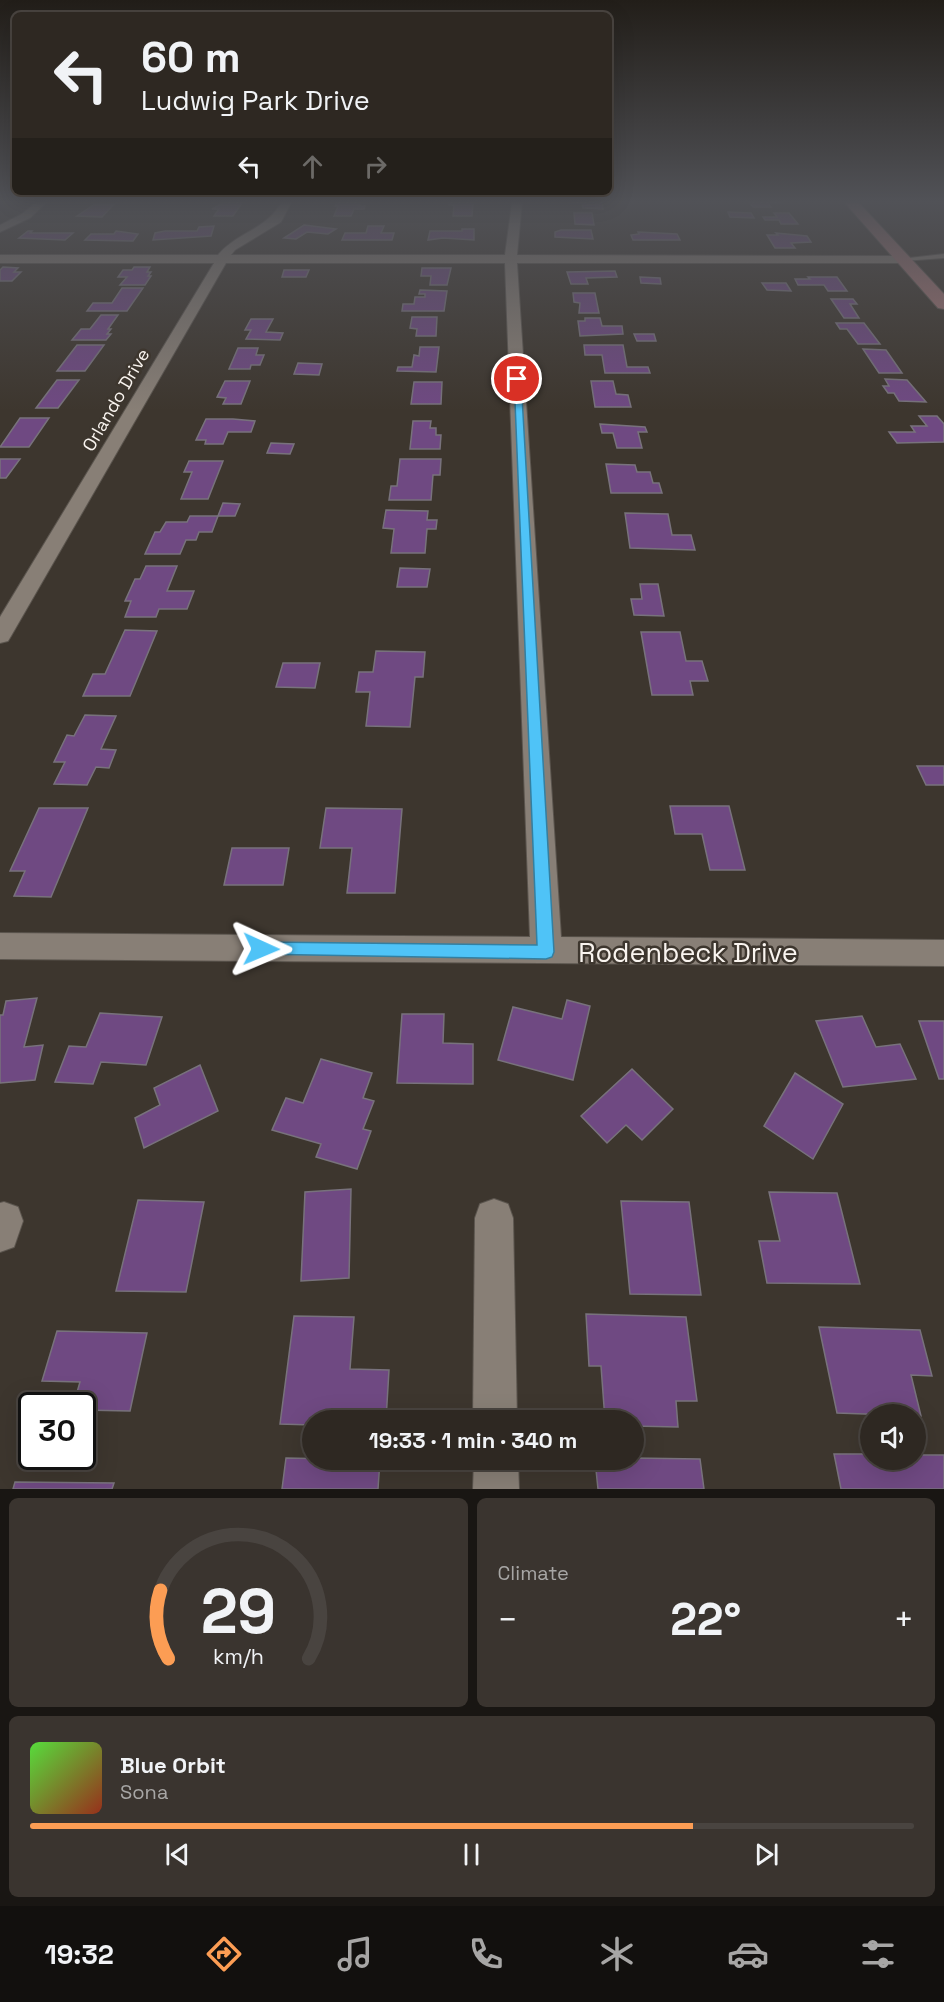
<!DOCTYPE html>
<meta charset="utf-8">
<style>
:root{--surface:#2e2822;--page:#3a342f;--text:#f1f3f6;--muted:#a7a6a5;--line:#494440;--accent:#fc9d54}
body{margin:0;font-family:"Space Grotesk",sans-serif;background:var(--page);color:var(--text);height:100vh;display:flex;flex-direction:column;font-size:22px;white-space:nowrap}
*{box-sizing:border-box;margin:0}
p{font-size:20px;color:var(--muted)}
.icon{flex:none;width:33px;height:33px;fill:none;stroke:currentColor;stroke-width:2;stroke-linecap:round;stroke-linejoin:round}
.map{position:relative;height:1489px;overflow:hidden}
.side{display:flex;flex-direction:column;gap:9px;padding:9px;background:#191613;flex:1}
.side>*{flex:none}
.hud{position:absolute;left:12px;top:12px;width:600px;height:183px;border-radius:9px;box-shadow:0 6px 24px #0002,0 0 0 2px var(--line);background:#2e2822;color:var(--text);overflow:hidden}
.tools{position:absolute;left:860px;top:1404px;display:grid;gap:12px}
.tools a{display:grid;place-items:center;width:66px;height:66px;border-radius:50%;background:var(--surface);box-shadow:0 6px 24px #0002,0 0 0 2px var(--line);font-size:30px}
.speed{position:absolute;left:18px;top:1392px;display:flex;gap:12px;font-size:30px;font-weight:700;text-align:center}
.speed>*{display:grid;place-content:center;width:78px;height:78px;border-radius:50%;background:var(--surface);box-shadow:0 6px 24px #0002,0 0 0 2px var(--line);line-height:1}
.speed .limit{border:3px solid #111;border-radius:9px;background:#fff;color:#111}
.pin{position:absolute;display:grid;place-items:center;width:51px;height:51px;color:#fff;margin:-26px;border:3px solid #fff;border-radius:50%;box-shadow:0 2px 6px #0007}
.me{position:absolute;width:66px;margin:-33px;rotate:91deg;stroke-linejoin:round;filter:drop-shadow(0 0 4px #0008)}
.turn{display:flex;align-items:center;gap:21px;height:126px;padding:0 30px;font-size:27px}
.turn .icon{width:78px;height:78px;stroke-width:2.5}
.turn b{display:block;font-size:42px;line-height:51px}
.lanes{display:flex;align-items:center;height:57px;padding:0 30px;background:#0003;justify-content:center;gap:30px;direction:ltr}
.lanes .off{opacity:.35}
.big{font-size:45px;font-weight:800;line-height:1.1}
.side .tile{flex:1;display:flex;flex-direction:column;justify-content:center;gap:9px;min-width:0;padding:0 21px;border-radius:9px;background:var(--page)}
.side .dial{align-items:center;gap:0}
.dial svg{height:156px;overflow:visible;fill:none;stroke:var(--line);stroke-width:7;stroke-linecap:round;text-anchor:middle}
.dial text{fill:var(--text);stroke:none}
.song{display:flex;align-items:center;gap:18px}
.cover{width:72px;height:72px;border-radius:9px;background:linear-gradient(135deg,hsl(110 70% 55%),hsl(10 70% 35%))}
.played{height:6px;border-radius:3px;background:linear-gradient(90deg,var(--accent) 75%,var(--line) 75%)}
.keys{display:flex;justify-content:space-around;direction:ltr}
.heat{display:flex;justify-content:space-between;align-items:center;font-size:33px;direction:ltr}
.side .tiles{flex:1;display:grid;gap:9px;grid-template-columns:1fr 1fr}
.tile:last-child{grid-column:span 2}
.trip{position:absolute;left:302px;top:1410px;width:342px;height:60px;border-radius:30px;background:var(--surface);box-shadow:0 6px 24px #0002,0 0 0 2px var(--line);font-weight:800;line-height:60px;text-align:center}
.tab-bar{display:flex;height:96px;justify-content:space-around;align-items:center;background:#12100e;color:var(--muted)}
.tab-bar .icon{width:42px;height:42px}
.tab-bar .selected{color:var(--accent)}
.tab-bar b{font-size:27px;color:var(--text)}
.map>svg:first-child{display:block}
.building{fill:#6f4982;stroke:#78727c;stroke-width:1.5}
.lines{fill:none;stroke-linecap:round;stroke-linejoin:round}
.service-casing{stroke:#5b554e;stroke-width:2}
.minor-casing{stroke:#5b554e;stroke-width:2}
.secondary-casing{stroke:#5b554e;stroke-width:2}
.service{fill:#887f76;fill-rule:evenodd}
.minor{fill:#887f76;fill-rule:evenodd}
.secondary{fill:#a07474;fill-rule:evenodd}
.route{fill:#4fc3f7;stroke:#337fa1;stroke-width:1.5}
.labels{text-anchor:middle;stroke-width:5;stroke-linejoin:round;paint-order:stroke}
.far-street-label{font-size:18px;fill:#f9f4ef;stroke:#3d362e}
.near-street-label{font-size:27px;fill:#f9f4ef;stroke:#3d362e}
</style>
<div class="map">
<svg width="944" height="1489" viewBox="0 0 944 1489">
<rect width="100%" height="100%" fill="#3d362e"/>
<!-- building -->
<g class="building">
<path d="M223 203H242L233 216H214L219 209H212Z"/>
<path d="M336 203H360L359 206H365L364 209H354L351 216H334L338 206H335Z"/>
<path d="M449 203H473L472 216H453L454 205H449Z"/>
<path d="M571 203H602L603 209 583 208 582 203Z"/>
<path d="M750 203H782H768L771 207H753Z"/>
<path d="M95 204H114L102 217 77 216Z"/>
<path d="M728 212 751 213 754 218 730 217Z"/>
<path d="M574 213H592L594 225 575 224Z"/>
<path d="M774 213H789L798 224H781L779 220H765L763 217H777Z"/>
<path d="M304 225 336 229 328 234 307 232 296 239 284 238Z"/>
<path d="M214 226 211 236 153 240 155 233 165 231H197L199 227Z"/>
<path d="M368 226H384L381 233H394L392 240H342L345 233H366Z"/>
<path d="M462 229H474V240L443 238 428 240 430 231H462Z"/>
<path d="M561 230H591L593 239 555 237V232Z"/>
<path d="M28 231H32L30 233H73L65 240 19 238Z"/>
<path d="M116 231 138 234 133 241 85 240 91 234H114Z"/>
<path d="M638 232 677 234 680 240H633L631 235 639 234Z"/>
<path d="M776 233 807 236 811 242 791 243 795 248H775L767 235H778Z"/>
<path d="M3 267 18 268 14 272H21L12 281H0V270Z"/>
<path d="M134 267H150L147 272H151L148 276H151L145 285H120L127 277H118L123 270H132Z"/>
<path d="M422 268H451L447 285H430L431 276H421Z"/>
<path d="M284 270H309L306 277H282Z"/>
<path d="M615 271 617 277 586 278 588 284H571L567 272Z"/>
<path d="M640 277 660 278 661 284 641 283Z"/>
<path d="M808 277H837L847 291H828L824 285H798L795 279H810Z"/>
<path d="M762 283H786L791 291 767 290Z"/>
<path d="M122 288H143L127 311H87L93 303H112Z"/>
<path d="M420 290 447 291 444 311H402L403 304H414L415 297H425V294H419Z"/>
<path d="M573 293H595L599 313H579L580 303 574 302Z"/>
<path d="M831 299H853L857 304H850L859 318H844Z"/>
<path d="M101 315H118L108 329H111L107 334H111L106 340H72L81 329H90Z"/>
<path d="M412 317H437L436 336H416L417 329 410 328Z"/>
<path d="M585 318H600L602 326H622L623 334 580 336 578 321H585Z"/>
<path d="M251 319H273L266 332 283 333 280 340 246 339 251 330H245Z"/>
<path d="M836 323H864L880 344H858L847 329H840Z"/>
<path d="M634 334H654L656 341H637Z"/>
<path d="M77 345H104L85 371H57Z"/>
<path d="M584 345H623L627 367H648L650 373H605L602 355H585Z"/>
<path d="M420 347H439L436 372 397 371 398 367H412L414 355 419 356Z"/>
<path d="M238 348H258L256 355H264L260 365H251L250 369H229Z"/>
<path d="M863 349 886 350 902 373H879Z"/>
<path d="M298 363 322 364 319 375 294 374Z"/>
<path d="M885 379 907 380 926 402 899 401 894 393H888L883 386H889Z"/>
<path d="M57 380H79L58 408H36Z"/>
<path d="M225 381H250L241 404H223L226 398 217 397Z"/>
<path d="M591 381H613L616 394 628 395 631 407H595Z"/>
<path d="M414 382H442L441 404H411Z"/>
<path d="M919 416H937L944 424V442L897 443 889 432H915L911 426H927Z"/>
<path d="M20 418H49L29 447H0Z"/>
<path d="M206 419H233L255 421 251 432H228L223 444H205L206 440H196Z"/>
<path d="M413 421H431L430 428H436V435H441L440 449H410Z"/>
<path d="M600 424 645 427 647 432H638L642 448H617L613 433H602Z"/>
<path d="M271 443 294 444 290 454 267 453Z"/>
<path d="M0 459H20L6 478H0Z"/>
<path d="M400 459H441L440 475H433L431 500H389L391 486H397Z"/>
<path d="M189 461H223L208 499H181L192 472H184Z"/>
<path d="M606 464 635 465 637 472H650L653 483H659L662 493H611Z"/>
<path d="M223 503 240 504 235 516H218Z"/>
<path d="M386 510 428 511 427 520H437L436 529H427L425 553H391L394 529 383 528Z"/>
<path d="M625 513 668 514 672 535H691L695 550 630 548Z"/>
<path d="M190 516H218L212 532H199L196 540H186L180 554H145L155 532H160L166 522H187Z"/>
<path d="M146 566H177L167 591H194L187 609H159L156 617H125L131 601H125L135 579H140Z"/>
<path d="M400 568 430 569 427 587H397Z"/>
<path d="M640 584H658L664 616 634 615 631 599H642Z"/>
<path d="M125 630 157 631 130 696H83L93 674H105Z"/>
<path d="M641 632H680L686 661H702L708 681H690L693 695H652Z"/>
<path d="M376 651 425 652 423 677H415L410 727 366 726 370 692H356L359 672H373Z"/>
<path d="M283 663H320L315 688 276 687Z"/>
<path d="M85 715 116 716 101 749 116 750 109 768 96 767 87 785 54 784 65 762H54L67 735 74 736Z"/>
<path d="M917 766H944V785H926Z"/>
<path d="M670 806H729L745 870H710L702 834H675Z"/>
<path d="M39 808H88L51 897 14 896 25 871H10Z"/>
<path d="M326 808 402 809 395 893H347L352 848H320Z"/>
<path d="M232 848H289L283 885H224Z"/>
<path d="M37 998 24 1047 43 1045 35 1080 0 1083V1015H3L6 1001Z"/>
<path d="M567 1000 590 1006 573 1080 498 1060 513 1007 562 1019Z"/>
<path d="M100 1013 162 1017 146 1065 101 1062 93 1084 55 1082 69 1046 86 1047Z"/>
<path d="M402 1014H444L443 1043 473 1044V1084L397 1083Z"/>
<path d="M862 1016 876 1047 900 1044 916 1079 843 1087 816 1021Z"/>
<path d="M919 1021H944V1079H939Z"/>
<path d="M321 1059 372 1073 363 1098 374 1101 363 1129 371 1131 357 1169 316 1157 321 1144 272 1130 286 1098 303 1103Z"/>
<path d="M200 1065 218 1111 144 1148 135 1118 160 1105 154 1088Z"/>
<path d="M632 1069 673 1109 642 1140 626 1125 607 1143 581 1116Z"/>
<path d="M795 1073 843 1104 813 1159 764 1126Z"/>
<path d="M351 1189 349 1278 301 1281 305 1192Z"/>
<path d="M769 1192 837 1193 860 1284 767 1283 759 1241H780Z"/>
<path d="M138 1200 204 1202 186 1292 116 1291Z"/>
<path d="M621 1201 689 1202 701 1295 630 1294Z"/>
<path d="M586 1314 686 1317 697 1401H676L678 1427 633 1426V1420H605L601 1366H589Z"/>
<path d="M294 1316 354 1317 350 1369 389 1370 386 1420H312V1425L280 1424Z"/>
<path d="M819 1327 920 1330 932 1376 911 1375 921 1416 837 1413Z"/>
<path d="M57 1331 147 1333 130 1411 82 1410V1406H73L80 1382 42 1381Z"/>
<path d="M834 1454H870V1460H915V1455H944V1489H841Z"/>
<path d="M286 1458 380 1460 378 1489H282Z"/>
<path d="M633 1458 700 1459 704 1489H598L595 1460Z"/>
<path d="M15 1482 114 1483 112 1489H13Z"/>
</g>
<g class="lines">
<defs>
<path id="service" d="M944 254V258L903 261 900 259Z"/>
<g id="minor">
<path d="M35 203H46L30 218 0 232V225L22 214Z"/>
<path d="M281 203H291L281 222 235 250 231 255H505L512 203H522L517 255 907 256 909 259 903 263H517L561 937 944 940V966L0 959V933L530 937 505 263H226L11 636 8 641 0 643V617L214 263H0V255H218C237 232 266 230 281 203Z"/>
<path d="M494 1199 508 1204 513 1218 517 1420H473L475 1218 480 1204Z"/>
<path d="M4 1202 18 1207 23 1221 14 1247 0 1252V1203Z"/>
<path d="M474 1460H518L519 1489H473Z"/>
</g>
<path id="secondary" d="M845 203H859L944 294V309L938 308Z"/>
</defs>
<!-- service casing -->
<use href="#service" class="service-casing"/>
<!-- minor casing -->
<use href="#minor" class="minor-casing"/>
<!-- secondary casing -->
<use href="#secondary" class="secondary-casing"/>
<!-- service -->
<use href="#service" class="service"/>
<!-- minor -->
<use href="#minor" class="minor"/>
<!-- secondary -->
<use href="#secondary" class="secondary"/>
</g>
<!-- sky -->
<linearGradient id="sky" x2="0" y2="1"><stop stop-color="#221e19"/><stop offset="0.49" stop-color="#515257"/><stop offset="1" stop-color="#515257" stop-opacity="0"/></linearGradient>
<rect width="944" height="411" fill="url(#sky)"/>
<!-- route -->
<path class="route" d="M514 377 521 379 554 952 552 957 546 959 255 954 253 949 255 944 261 942 537 945Z"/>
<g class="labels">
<!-- far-street labels -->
<g class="far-street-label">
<text transform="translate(116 400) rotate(-60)" y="6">Orlando Drive</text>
</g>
<!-- near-street labels -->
<g class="near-street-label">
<text x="688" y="962">Rodenbeck Drive</text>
</g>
</g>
</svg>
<div class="tools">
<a><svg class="icon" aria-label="sound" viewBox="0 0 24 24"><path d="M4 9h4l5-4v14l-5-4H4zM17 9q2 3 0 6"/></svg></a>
</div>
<div class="speed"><div class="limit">30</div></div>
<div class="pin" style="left:517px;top:379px;background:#d93025"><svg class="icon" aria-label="arrive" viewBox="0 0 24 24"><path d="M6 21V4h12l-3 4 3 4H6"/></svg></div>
<svg class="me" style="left:261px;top:949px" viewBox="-20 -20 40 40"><path d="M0-17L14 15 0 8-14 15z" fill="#4fc3f7" stroke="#fff" stroke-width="4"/></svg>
<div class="trip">19:33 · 1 min · 340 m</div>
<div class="hud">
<div class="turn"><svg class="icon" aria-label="left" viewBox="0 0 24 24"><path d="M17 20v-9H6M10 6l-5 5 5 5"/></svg><div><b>60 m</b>Ludwig Park Drive</div></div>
<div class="lanes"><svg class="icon" aria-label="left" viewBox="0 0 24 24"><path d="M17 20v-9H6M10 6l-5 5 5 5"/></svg><svg class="icon off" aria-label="ahead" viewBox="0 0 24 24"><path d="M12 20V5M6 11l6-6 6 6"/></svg><svg class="icon off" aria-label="right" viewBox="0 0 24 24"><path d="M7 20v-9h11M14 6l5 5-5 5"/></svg></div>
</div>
</div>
<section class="side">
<div class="tiles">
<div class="tile dial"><svg viewBox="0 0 100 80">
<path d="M14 69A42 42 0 1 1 86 69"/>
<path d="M14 69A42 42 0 0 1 10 34" stroke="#fc9d54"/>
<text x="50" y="56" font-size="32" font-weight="700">29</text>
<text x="50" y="72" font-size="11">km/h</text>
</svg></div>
<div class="tile"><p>Climate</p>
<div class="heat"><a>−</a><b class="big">22°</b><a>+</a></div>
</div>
<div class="tile">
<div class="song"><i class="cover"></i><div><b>Blue Orbit</b><p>Sona</p></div></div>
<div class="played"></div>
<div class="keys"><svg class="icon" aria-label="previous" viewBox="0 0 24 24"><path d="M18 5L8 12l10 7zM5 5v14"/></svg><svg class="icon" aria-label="pause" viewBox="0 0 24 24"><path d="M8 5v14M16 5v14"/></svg><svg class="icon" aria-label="next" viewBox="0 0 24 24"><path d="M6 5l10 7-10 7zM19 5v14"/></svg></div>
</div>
</div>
</section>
<nav class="tab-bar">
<b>19:32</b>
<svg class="icon selected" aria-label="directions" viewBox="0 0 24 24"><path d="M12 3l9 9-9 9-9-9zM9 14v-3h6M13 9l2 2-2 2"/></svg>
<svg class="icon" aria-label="music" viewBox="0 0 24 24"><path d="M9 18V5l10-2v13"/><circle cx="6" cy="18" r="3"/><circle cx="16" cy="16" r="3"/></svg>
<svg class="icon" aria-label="phone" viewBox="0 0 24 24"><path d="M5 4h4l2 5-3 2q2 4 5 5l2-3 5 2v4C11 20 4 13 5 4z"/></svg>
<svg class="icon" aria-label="climate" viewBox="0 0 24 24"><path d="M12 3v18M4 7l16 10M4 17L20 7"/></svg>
<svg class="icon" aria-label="car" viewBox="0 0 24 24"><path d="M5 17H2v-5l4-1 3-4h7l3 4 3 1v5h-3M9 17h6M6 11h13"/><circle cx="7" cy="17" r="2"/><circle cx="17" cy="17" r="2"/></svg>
<svg class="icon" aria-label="filters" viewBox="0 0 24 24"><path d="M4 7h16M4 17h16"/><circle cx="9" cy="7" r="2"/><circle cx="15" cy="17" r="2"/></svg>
</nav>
